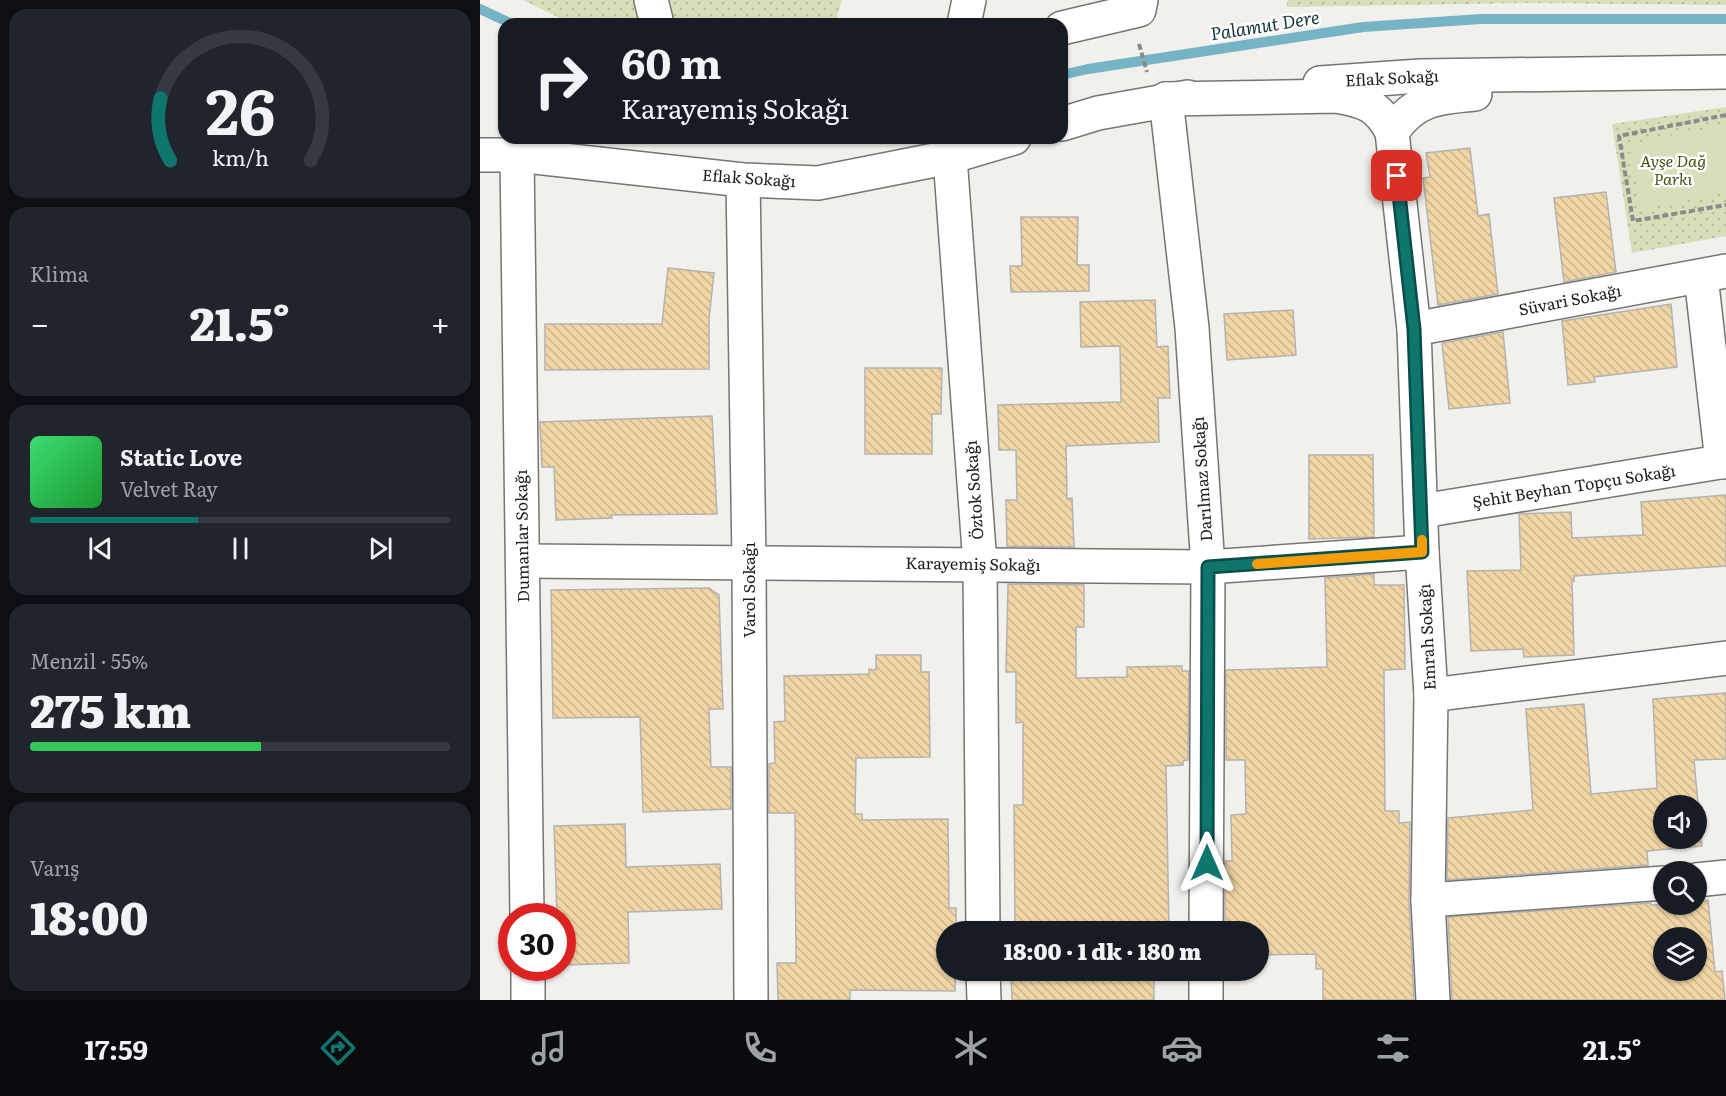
<!DOCTYPE html>
<html lang="tr">
<meta charset="utf-8">
<style>
:root{--surface:#171b24;--page:#20242c;--text:#f1f3f6;--muted:#9ea1a6;--line:#363941;--accent:#0f766e}
body{margin:0;font-family:Literata,serif;background:var(--page);color:var(--text);height:100vh;display:flex;flex-direction:column;font-size:22px;white-space:nowrap}
*{box-sizing:border-box;margin:0}
p{font-size:20px;color:var(--muted)}
.icon{flex:none;width:33px;height:33px;fill:none;stroke:currentColor;stroke-width:2;stroke-linecap:round;stroke-linejoin:round}
.map{position:relative;flex:1;overflow:hidden}
.sheet{display:flex;flex-direction:column;gap:9px;padding:9px;background:#0d0f14;width:480px}
.sheet>*{flex:none}
.guide{position:absolute;left:18px;top:18px;width:570px;height:126px;border-radius:18px;box-shadow:0 2px 4px #0004;background:#171b24;color:var(--text);overflow:hidden}
.tools{position:absolute;left:1173px;top:795px;display:grid;gap:12px}
.tools a{display:grid;place-items:center;width:54px;height:54px;border-radius:50%;background:var(--surface);box-shadow:0 2px 4px #0004;font-size:30px}
.speed{position:absolute;left:18px;top:903px;display:flex;gap:12px;font-size:30px;font-weight:700;text-align:center}
.speed>*{display:grid;place-content:center;width:78px;height:78px;border-radius:50%;background:var(--surface);box-shadow:0 2px 4px #0004;line-height:1}
.speed .limit{border:9px solid #d22;background:#fff;color:#111}
.pin{position:absolute;display:grid;place-items:center;width:51px;height:51px;color:#fff;margin:-26px;border-radius:12px;box-shadow:0 3px 9px #0006}
.me{position:absolute;width:66px;margin:-33px;rotate:0deg;stroke-linejoin:round;filter:drop-shadow(0 0 4px #0008)}
.turn{display:flex;align-items:center;gap:21px;height:126px;padding:0 24px;font-size:27px}
.turn .icon{width:78px;height:78px;stroke-width:2.5}
.turn b{display:block;font-size:42px;line-height:51px}
.big{font-size:45px;font-weight:800;line-height:1.1}
.sheet .card{flex:1;display:flex;flex-direction:column;justify-content:center;gap:9px;min-width:0;padding:0 21px;border-radius:18px;background:var(--page)}
.sheet .dial{align-items:center;gap:0}
.dial svg{height:156px;overflow:visible;fill:none;stroke:var(--line);stroke-width:7;stroke-linecap:round;text-anchor:middle}
.dial text{fill:var(--text);stroke:none}
.song{display:flex;align-items:center;gap:18px}
.cover{width:72px;height:72px;border-radius:9px;background:linear-gradient(135deg,hsl(140 70% 55%),hsl(130 70% 35%))}
.played{height:6px;border-radius:3px;background:linear-gradient(90deg,var(--accent) 40%,var(--line) 40%)}
.keys{display:flex;justify-content:space-around;direction:ltr}
.heat{display:flex;justify-content:space-between;align-items:center;font-size:33px;direction:ltr}
.charge{height:9px;border-radius:4px;background:linear-gradient(90deg,#34c759 55%,var(--line) 0)}
.trip{position:absolute;left:456px;top:921px;width:333px;height:60px;border-radius:30px;background:var(--surface);box-shadow:0 2px 4px #0004;font-weight:800;line-height:60px;text-align:center}
.menu{display:flex;height:96px;justify-content:space-around;align-items:center;background:#090b0e;color:var(--muted)}
.menu .icon{width:42px;height:42px}
.menu .on{color:var(--accent)}
.menu b{font-size:27px;color:var(--text)}
main{display:flex;flex:1;min-height:0}
.map>svg:first-child{display:block}
.grass{fill:url(#grass-dots)}
.pitch{fill:#d9deba}
.lines{fill:none;stroke-linecap:round;stroke-linejoin:round}
.stream{stroke:#74b4c5;stroke-width:10}
.building{fill:url(#building-back-hatch);stroke:#b5b3b0;stroke-width:1.5;fill-rule:evenodd}
.minor-casing{stroke:#777572;stroke-width:36}
.path{stroke:#8c8b89;stroke-width:4;stroke-dasharray:6 3;stroke-linecap:butt}
.minor{stroke:#fff;stroke-width:33}
.route-casing{stroke:#0a4d48;stroke-width:15}
.route{stroke:#0f766e;stroke-width:10}
.slow{stroke:#f59e0b;stroke-width:10}
.labels{text-anchor:middle;stroke-width:5;stroke-linejoin:round;paint-order:stroke}
.street-label{font-size:16px;fill:#1d1d1c;stroke:#fff}
.park-label{font-size:16px;font-style:italic;fill:#4b4f14;stroke:#fff}
.water-label{font-size:18px;font-style:italic;fill:#15353c;stroke:#fff}
</style>
<main>
<section class="sheet">
<div class="card dial"><svg viewBox="0 0 100 80">
<path d="M14 69A42 42 0 1 1 86 69"/>
<path d="M14 69A42 42 0 0 1 9 37" stroke="#0f766e"/>
<text x="50" y="56" font-size="32" font-weight="700">26</text>
<text x="50" y="72" font-size="11">km/h</text>
</svg></div>
<div class="card"><p>Klima</p>
<div class="heat"><a>−</a><b class="big">21.5°</b><a>+</a></div>
</div>
<div class="card">
<div class="song"><i class="cover"></i><div><b>Static Love</b><p>Velvet Ray</p></div></div>
<div class="played"></div>
<div class="keys"><svg class="icon" aria-label="previous" viewBox="0 0 24 24"><path d="M18 5L8 12l10 7zM5 5v14"/></svg><svg class="icon" aria-label="pause" viewBox="0 0 24 24"><path d="M8 5v14M16 5v14"/></svg><svg class="icon" aria-label="next" viewBox="0 0 24 24"><path d="M6 5l10 7-10 7zM19 5v14"/></svg></div>
</div>
<div class="card"><p>Menzil · 55%</p><b class="big">275 km</b><div class="charge"></div></div>
<div class="card"><p>Varış</p><b class="big">18:00</b></div>
</section>
<div class="map">
<svg width="1246" height="1000" viewBox="0 0 1246 1000">
<defs>
<pattern id="grass-dots" width="8" height="8" patternUnits="userSpaceOnUse" patternTransform="scale(1.5)"><rect width="8" height="8" fill="#d9deba"/><path d="M2 2h.1M6 6h.1" fill="none" stroke="#babe9f" stroke-width="1.8" stroke-linecap="round"/></pattern>
<pattern id="building-back-hatch" width="6" height="6" patternUnits="userSpaceOnUse" patternTransform="scale(1.5)"><rect width="6" height="6" fill="#f0d5a5"/><path d="M-1 5l2 2M0 0l6 6M5-1l2 2" fill="none" stroke="#cdb68d"/></pattern>
</defs>
<rect width="100%" height="100%" fill="#f2f0ed"/>
<!-- grass -->
<g class="grass">
<path d="M43 0H362L355 24H92Z"/>
<path d="M808 0H1246V5L1051 3 806 7Z"/>
<path d="M1246 107V236L1152 253 1132 124Z"/>
</g>
<!-- pitch -->
<path class="pitch" d="M1246 125V192L1162 209 1149 144Z"/>
<g class="lines">
<!-- stream -->
<g class="stream">
<path d="M0 9 32 24"/>
<path d="M582 75 608 69 883 27 1001 19H1246"/>
<path d="M318 138H331"/>
</g>
</g>
<!-- building -->
<g class="building">
<path d="M990 148 998 216 1009 214 1018 294 958 305 943 178 950 177 946 153Z"/>
<path d="M1126 192 1136 272 1084 282 1074 198Z"/>
<path d="M541 217H598L597 265H609V291L531 292 530 266H542Z"/>
<path d="M188 268 234 273 229 319V369L65 370V324H182Z"/>
<path d="M675 300 677 347 688 346 690 398H678L679 442 586 446 587 499 592 498 594 547 527 546 526 500H537L536 450H519L518 405 641 402 640 346 601 347 600 302Z"/>
<path d="M1191 304 1197 367 1114 377 1115 382 1088 385 1082 321Z"/>
<path d="M813 310 816 355 747 360 744 314Z"/>
<path d="M1023 332 1030 403 969 409 962 343Z"/>
<path d="M385 368H462L461 414H452V454H385Z"/>
<path d="M232 416 237 514 131 515 132 518 76 520 74 467H62L60 422Z"/>
<path d="M829 455H893L894 537 829 539Z"/>
<path d="M1246 495V566L1094 576V581H1092L1094 655 1044 657 1043 649 991 651 987 571 1041 570 1039 514 1091 512 1092 538 1163 535 1161 502Z"/>
<path d="M894 574V585H924L925 669 904 670 905 811H919V823L930 822 929 901 934 1000H843V969H836V954L778 955V932H745V861H752L751 815 766 814 765 760H746V670L847 667 845 578Z"/>
<path d="M528 584 604 585V627H596V678L647 677V667L702 666V671H709L708 760 703 761V765L686 766 689 932H530V923H535L534 805H543V722L536 723V672H526Z"/>
<path d="M229 588 239 595 243 709H229L231 767H251V809L163 812 160 717 73 718 71 590Z"/>
<path d="M396 655H441V672H449L450 757 376 758 375 814H382V820L468 819 469 908H476V932H466V970H476L475 991 370 990V1000H298L297 963H316L315 813H289V764L295 763 294 722 305 721 304 676 389 674V669L396 670Z"/>
<path d="M1246 693V759L1214 760 1222 846 1167 851 1168 865 967 880 968 818 1053 810 1046 709 1104 704 1111 794 1177 788 1173 699ZM1184 806H1216V838H1184Z"/>
<path d="M145 824 146 867 240 864 242 909 148 912 149 963 82 965V916H77L74 826Z"/>
<path d="M1228 900 1235 972 1242 971 1245 1000H972L968 917 1171 903V905L1216 904V901ZM1184 938H1216V970H1184Z"/>
<path d="M531 970H674V1000H532Z"/>
</g>
<g class="lines">
<defs>
<g id="minor">
<path d="M171 0 177 24"/>
<path d="M484 24 489 0"/>
<path d="M582 28 659 10 661 0"/>
<path d="M840 83 940 76 1246 72"/>
<path d="M686 99 856 96C885 101 898 105 912 132L934 329 942 552 951 695 948 900 953 1000"/>
<path d="M686 99 712 328 728 567 726 932"/>
<path d="M582 124 618 113 708 97"/>
<path d="M912 132C934 99 958 97 995 94"/>
<path d="M0 155H37L263 180 338 183 470 157 534 138"/>
<path d="M37 155 47 916"/>
<path d="M470 157 500 564 503 932"/>
<path d="M263 180 269 561 271 1000"/>
<path d="M1221 276 1242 462"/>
<path d="M934 329 1246 271"/>
<path d="M942 511 1246 461"/>
<path d="M43 561 728 567 942 552"/>
<path d="M951 695 1246 658"/>
<path d="M1216 880 1246 877"/>
<path d="M948 900 1184 883"/>
<path d="M48 968V1000"/>
<path d="M503 970 504 1000"/>
<path d="M726 1000V970"/>
</g>
</defs>
<!-- minor casing -->
<use href="#minor" class="minor-casing"/>
<!-- path -->
<g class="path">
<path d="M659 44 667 72"/>
<path d="M1246 115 1139 136 1153 221 1246 205"/>
</g>
<!-- minor -->
<use href="#minor" class="minor"/>
</g>
<g class="lines">
<defs>
<path id="route" d="M727 863 728 567 942 552 934 329 917 176"/>
</defs>
<!-- route casing -->
<use href="#route" class="route-casing"/>
<!-- route -->
<use href="#route" class="route"/>
<!-- slow -->
<path class="slow" d="M777 564 942 552V540"/>
</g>
<g class="labels">
<!-- street labels -->
<g class="street-label">
<text transform="translate(912 78) rotate(-3)" y="6">Eflak Sokağı</text>
<text transform="translate(269 178) rotate(4)" y="6">Eflak Sokağı</text>
<text transform="translate(1090 300) rotate(-11)" y="6">Süvari Sokağı</text>
<text transform="translate(722 479) rotate(-94)" y="6">Darılmaz Sokağı</text>
<text transform="translate(1094 486) rotate(-9)" y="6">Şehit Beyhan Topçu Sokağı</text>
<text transform="translate(494 490) rotate(-94)" y="6">Öztok Sokağı</text>
<text transform="translate(42 536) rotate(-91)" y="6">Dumanlar Sokağı</text>
<text transform="translate(493 564) rotate(1)" y="6">Karayemiş Sokağı</text>
<text transform="translate(269 590) rotate(-90)" y="6">Varol Sokağı</text>
<text transform="translate(947 637) rotate(-93)" y="6">Emrah Sokağı</text>
</g>
<!-- park labels -->
<g class="park-label">
<text x="1193" y="167">Ayşe Dağ<tspan x="1193" dy="18">Parkı</tspan></text>
</g>
<!-- water labels -->
<g class="water-label">
<text transform="translate(785 26) rotate(-9)" y="6">Palamut Dere</text>
</g>
</g>
</svg>
<div class="tools">
<a><svg class="icon" aria-label="sound" viewBox="0 0 24 24"><path d="M4 9h4l5-4v14l-5-4H4zM17 9q2 3 0 6"/></svg></a>
<a><svg class="icon" aria-label="search" viewBox="0 0 24 24"><circle cx="10" cy="10" r="6"/><path d="M15 15l6 6"/></svg></a>
<a><svg class="icon" aria-label="layers" viewBox="0 0 24 24"><path d="M12 4l9 5-9 5-9-5zM3 14l9 5 9-5"/></svg></a>
</div>
<div class="speed"><div class="limit">30</div></div>
<div class="pin" style="left:917px;top:176px;background:#d93025"><svg class="icon" aria-label="arrive" viewBox="0 0 24 24"><path d="M6 21V4h12l-3 4 3 4H6"/></svg></div>
<svg class="me" style="left:727px;top:863px" viewBox="-20 -20 40 40"><path d="M0-17L14 15 0 8-14 15z" fill="#0f766e" stroke="#fff" stroke-width="4"/></svg>
<div class="trip">18:00 · 1 dk · 180 m</div>
<div class="guide">
<div class="turn"><svg class="icon" aria-label="right" viewBox="0 0 24 24"><path d="M7 20v-9h11M14 6l5 5-5 5"/></svg><div><b>60 m</b>Karayemiş Sokağı</div></div>
</div>
</div>
</main>
<nav class="menu">
<b>17:59</b>
<svg class="icon on" aria-label="directions" viewBox="0 0 24 24"><path d="M12 3l9 9-9 9-9-9zM9 14v-3h6M13 9l2 2-2 2"/></svg>
<svg class="icon" aria-label="music" viewBox="0 0 24 24"><path d="M9 18V5l10-2v13"/><circle cx="6" cy="18" r="3"/><circle cx="16" cy="16" r="3"/></svg>
<svg class="icon" aria-label="phone" viewBox="0 0 24 24"><path d="M5 4h4l2 5-3 2q2 4 5 5l2-3 5 2v4C11 20 4 13 5 4z"/></svg>
<svg class="icon" aria-label="climate" viewBox="0 0 24 24"><path d="M12 3v18M4 7l16 10M4 17L20 7"/></svg>
<svg class="icon" aria-label="car" viewBox="0 0 24 24"><path d="M5 17H2v-5l4-1 3-4h7l3 4 3 1v5h-3M9 17h6M6 11h13"/><circle cx="7" cy="17" r="2"/><circle cx="17" cy="17" r="2"/></svg>
<svg class="icon" aria-label="filters" viewBox="0 0 24 24"><path d="M4 7h16M4 17h16"/><circle cx="9" cy="7" r="2"/><circle cx="15" cy="17" r="2"/></svg>
<b>21.5°</b>
</nav>
